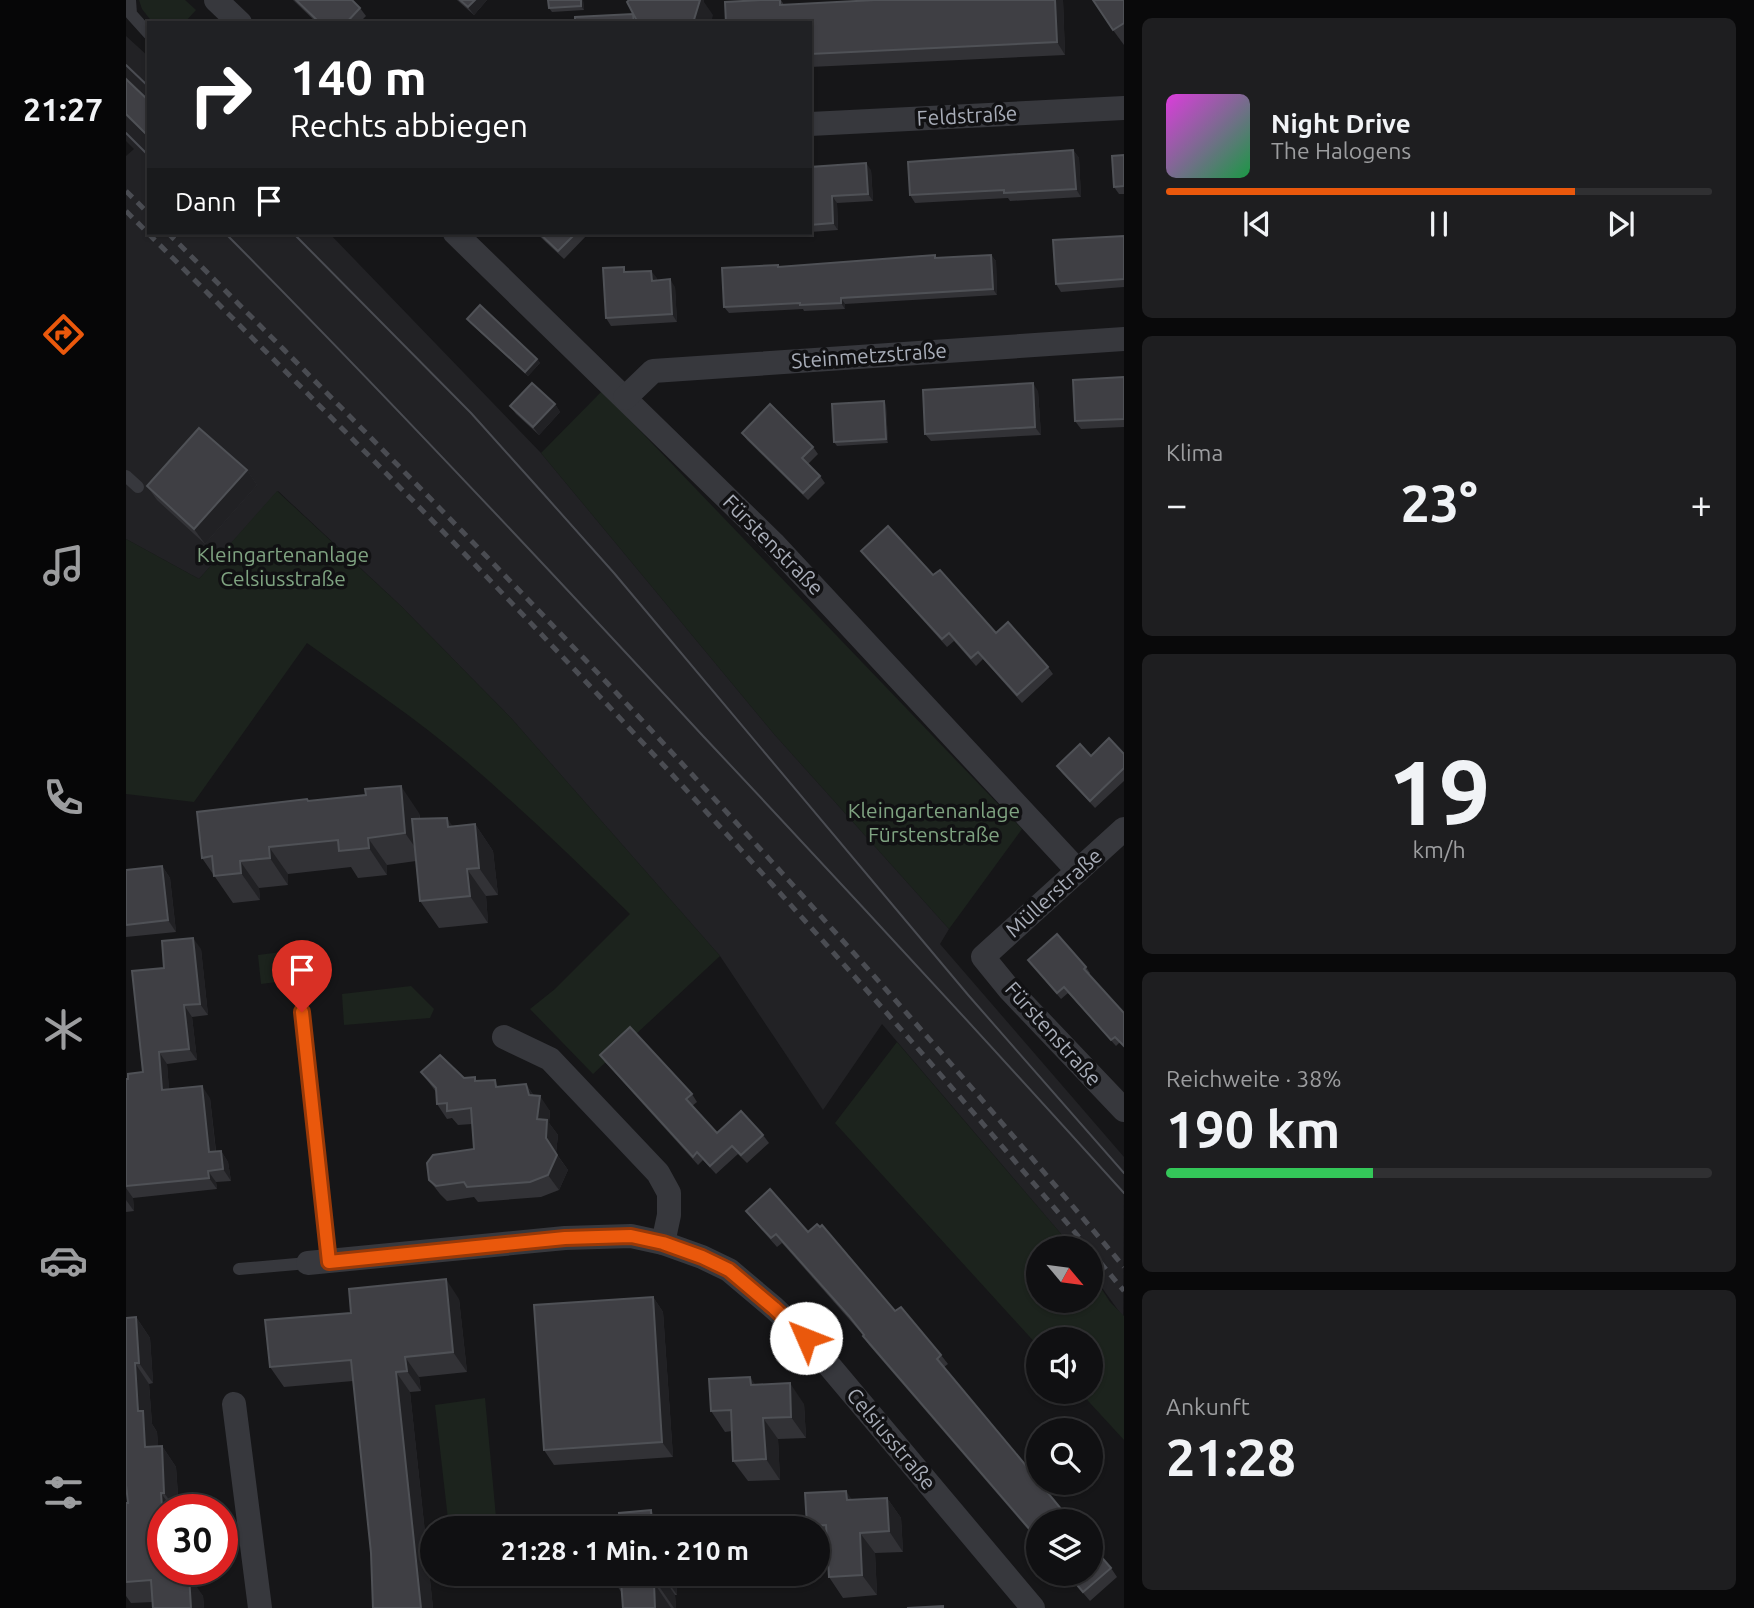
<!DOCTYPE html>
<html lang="de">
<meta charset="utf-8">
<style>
:root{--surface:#101012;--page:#1e1e20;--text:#f1f3f6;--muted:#9c9d9f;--line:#303032;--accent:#ea580c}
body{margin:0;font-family:Ubuntu,sans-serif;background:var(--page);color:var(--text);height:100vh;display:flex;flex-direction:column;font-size:26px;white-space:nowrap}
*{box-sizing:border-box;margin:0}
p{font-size:23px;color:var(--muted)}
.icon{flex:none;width:38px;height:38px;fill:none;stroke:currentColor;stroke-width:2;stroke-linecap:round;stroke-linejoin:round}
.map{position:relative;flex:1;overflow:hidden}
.sheet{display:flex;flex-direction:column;gap:18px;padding:18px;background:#09090a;width:630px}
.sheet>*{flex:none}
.banner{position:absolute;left:21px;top:21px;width:665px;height:214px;border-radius:0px;box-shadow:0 2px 5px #0004,0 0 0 2px var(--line);background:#202124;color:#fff;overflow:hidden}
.needle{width:46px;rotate:119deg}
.fabs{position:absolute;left:900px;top:1236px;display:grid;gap:14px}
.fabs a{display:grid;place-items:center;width:77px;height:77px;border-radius:50%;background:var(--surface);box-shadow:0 2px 5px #0004,0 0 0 2px var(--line);font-size:35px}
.speed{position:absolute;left:21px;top:1494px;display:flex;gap:14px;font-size:35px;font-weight:700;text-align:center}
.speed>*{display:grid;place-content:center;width:91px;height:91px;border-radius:50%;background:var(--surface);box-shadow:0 2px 5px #0004,0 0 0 2px var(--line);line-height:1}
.speed .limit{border:10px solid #d22;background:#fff;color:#111}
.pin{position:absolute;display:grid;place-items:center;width:60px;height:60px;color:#fff;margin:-72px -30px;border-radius:50% 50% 50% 0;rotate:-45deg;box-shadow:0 0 7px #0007}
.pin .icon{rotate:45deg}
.me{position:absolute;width:77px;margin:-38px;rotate:314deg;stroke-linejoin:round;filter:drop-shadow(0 0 5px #0008)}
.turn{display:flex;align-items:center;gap:24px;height:147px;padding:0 28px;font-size:32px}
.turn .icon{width:91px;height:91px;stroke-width:2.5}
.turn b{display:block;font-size:49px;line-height:60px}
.then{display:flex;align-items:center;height:66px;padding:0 28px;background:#0003;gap:14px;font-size:26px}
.big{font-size:52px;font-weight:700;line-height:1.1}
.sheet .widget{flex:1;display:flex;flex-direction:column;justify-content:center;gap:10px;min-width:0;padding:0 24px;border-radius:10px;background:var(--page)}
.sheet .dial{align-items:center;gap:0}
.dial b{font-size:91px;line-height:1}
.song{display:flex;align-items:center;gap:21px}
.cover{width:84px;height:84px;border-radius:10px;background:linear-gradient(135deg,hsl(300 70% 55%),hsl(140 70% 35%))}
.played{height:7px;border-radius:4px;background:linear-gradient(90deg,var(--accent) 75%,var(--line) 75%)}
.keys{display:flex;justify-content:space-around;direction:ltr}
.heat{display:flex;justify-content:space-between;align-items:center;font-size:38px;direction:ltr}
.charge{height:10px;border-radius:5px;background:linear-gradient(90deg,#34c759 38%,var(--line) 0)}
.trip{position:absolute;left:294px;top:1516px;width:410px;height:70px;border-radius:35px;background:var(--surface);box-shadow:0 2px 5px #0004,0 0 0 2px var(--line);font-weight:700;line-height:70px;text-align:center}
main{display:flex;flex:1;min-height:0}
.tabs{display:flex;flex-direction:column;width:126px;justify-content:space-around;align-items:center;background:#060607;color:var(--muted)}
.tabs .icon{width:49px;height:49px}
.tabs .on{color:var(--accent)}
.tabs b{font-size:32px;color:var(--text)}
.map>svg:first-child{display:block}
.built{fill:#222225}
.green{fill:#1c231d}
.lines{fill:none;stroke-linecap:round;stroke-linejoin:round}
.service{stroke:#37383d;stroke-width:12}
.minor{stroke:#37383d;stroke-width:24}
.tram{stroke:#4a4c52;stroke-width:2}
.rail{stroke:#4a4c52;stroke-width:5;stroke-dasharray:9 7;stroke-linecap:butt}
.wall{fill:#323236}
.shaded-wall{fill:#212124}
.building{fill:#3f3f44;stroke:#4f5156;stroke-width:2}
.route-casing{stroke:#983908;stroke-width:18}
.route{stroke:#ea580c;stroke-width:12}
.labels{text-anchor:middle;stroke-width:7;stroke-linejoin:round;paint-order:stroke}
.street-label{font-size:21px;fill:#a8adb8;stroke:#111113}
.park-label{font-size:21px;fill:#7fa381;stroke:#111113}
</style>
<main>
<nav class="tabs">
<b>21:27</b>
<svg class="icon on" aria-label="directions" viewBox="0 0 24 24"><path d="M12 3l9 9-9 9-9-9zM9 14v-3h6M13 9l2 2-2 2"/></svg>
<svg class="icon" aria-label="music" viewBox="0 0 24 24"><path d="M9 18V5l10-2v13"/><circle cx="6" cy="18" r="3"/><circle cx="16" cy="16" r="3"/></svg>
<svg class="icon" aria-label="phone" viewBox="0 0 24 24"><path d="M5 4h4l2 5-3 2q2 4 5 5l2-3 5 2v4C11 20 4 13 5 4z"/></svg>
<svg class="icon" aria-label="climate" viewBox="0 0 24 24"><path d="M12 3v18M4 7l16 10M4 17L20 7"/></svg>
<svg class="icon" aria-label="car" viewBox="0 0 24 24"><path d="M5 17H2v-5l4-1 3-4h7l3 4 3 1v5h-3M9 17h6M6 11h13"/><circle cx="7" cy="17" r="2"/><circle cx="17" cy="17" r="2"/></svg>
<svg class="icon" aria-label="filters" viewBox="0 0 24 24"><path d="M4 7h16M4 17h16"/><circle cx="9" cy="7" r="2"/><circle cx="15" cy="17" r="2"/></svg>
</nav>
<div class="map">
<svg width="998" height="1608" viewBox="0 0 998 1608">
<rect width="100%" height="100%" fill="#161618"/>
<!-- built -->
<path class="built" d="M0 36 23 57V233H203L415 453 648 734 823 929 814 944 998 1157 997 1317 964 1271V1248H947L756 1024 697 1110 594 956 385 718 275 606 152 491 73 579 0 539V156L8 149 0 141Z"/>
<!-- green -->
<g class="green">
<path d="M13 0H59L70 10 58 23 51 21 37 23 34 20 27 23 16 9Z"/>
<path d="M476 391 896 829 823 929 648 734 415 453Z"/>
<path d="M151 491 275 606 385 718 594 956 467 1074 404 1009 429 989 504 914C451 862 397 810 340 761 290 718 234 681 181 643L68 802 0 794V539L73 579Z"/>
<path d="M163 951 167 980 135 984 132 955Z"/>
<path d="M285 986 308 1009 304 1018 218 1025 216 994Z"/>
<path d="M771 1042 947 1248H912V1300H964V1271L984 1302 998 1316V1440L953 1391H964V1339H912V1346L709 1123Z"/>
<path d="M359 1398 371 1528H323L309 1405Z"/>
</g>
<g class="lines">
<!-- service -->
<g class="service">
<path d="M4 0 5 14 23 34"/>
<path d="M0 476 12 487"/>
<path d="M176 1012 203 1262"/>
<path d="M113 1269 182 1263"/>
</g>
<!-- minor -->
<g class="minor">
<path d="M90 0 114 23"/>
<path d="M684 124 998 108"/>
<path d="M329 233 647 543 952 871"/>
<path d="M499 398 527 371 998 339"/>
<path d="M998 829 857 957 883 989 998 1110"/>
<path d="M378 1037 424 1059 532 1173 543 1193V1215L537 1243"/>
<path d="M182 1263 439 1238 505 1236 537 1243 576 1257 603 1270 648 1308 680 1338 907 1608"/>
<path d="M108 1404 134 1608"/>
</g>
<!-- tram -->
<g class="tram">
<path d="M0 65 23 87"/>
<path d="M0 133 23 156"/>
<path d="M99 233C262 397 420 566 577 736 719 887 859 1039 998 1193"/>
<path d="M167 233 345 413 415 491 488 573 843 996 998 1173"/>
</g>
<!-- rail -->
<g class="rail">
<path d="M0 191 23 214"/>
<path d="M0 211C134 346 268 479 399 617 593 822 781 1031 962 1248"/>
<path d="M42 233C225 417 408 601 583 793 725 947 863 1106 998 1267"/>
<path d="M964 1250 998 1291"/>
</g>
</g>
<!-- wall -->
<g class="wall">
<path d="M167 0H226L234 8 240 16 233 23H191Z"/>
<path d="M331 0H361L348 15Z"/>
<path d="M457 0 458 10 426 12 423 8Z"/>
<path d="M635 0H655L658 5 749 0H937L939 55 684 67V23Z"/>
<path d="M998 0V45L987 30Z"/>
<path d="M0 79 23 101V137H22L0 116Z"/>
<path d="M947 150 953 158 955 197 884 201 882 198 789 203 784 195Z"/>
<path d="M998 155V194H993L988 187Z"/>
<path d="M684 167 745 170 747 201 711 203 712 230 684 232Z"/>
<path d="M410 233H463L438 259Z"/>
<path d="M998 236V287L935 292 930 284Z"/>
<path d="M865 255 870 261 871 295 719 304V309L678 311 677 309 603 313 598 307 652 265 654 267Z"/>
<path d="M525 271 531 280 549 287 551 322 485 326 480 318 501 272Z"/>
<path d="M341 319 411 359 414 363 402 376 344 323Z"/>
<path d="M998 377V427L955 429 949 421Z"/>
<path d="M912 391 915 435 805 441 799 434Z"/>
<path d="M429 404 434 412 413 435 390 414 384 406Z"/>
<path d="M760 405 762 443 711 446 708 442Z"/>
<path d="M616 433 687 447 692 454 682 464 694 476 699 483 682 500 621 440Z"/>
<path d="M121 470 131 485 79 544 31 500 21 486Z"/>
<path d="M735 551 807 575 870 633 922 667 927 674 896 703 857 659 850 666 828 641 821 647 741 558Z"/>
<path d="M998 754V781L969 808 936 773 931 766Z"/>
<path d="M183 801 293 813 294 818 327 826 349 824 367 851 372 895 360 896 362 923 313 928 294 901 290 861 261 865V875L232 878 225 867 162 874V885L133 888 134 900 107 903 76 858Z"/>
<path d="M36 866 44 878 50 932 0 937V870Z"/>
<path d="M75 949 82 1015 66 1017 71 1060 41 1064 43 1090 84 1098 90 1151H95L102 1162 105 1181 90 1182 91 1189 7 1198 8 1211 0 1212V1079L17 1072 38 968Z"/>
<path d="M902 960 960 967 964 973 963 974 998 1013V1047L994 1042 990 1046 942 993 935 999Z"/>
<path d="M474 1055 566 1094 571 1102 566 1106 591 1133 637 1135 643 1143 621 1163 612 1154 590 1174 577 1160 572 1165 479 1062Z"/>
<path d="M295 1072 338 1078 374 1087 400 1084 408 1096 424 1111 423 1123 432 1135 430 1153 442 1170 433 1190 415 1197 352 1202 348 1197 321 1201 314 1194 303 1180 348 1149 346 1124 332 1125 326 1118 321 1119 311 1104 310 1092Z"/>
<path d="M620 1211 682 1232 769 1311 815 1355 822 1364 818 1367 912 1521V1541L743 1345 737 1336V1335L656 1243 651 1247 627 1220Z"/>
<path d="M527 1297 537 1312 547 1457 428 1465 418 1450Z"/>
<path d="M333 1299 341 1372 293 1377 295 1391 284 1392 307 1608H247L245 1553 227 1381 158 1387 144 1367 225 1313Z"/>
<path d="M10 1317 24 1338 27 1383 23 1384 26 1424 31 1432 32 1446H36L50 1467 53 1510H37V1570H59V1575L77 1596 78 1608H27V1602L5 1603 0 1596V1503H2Z"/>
<path d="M630 1385 678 1404 680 1438 652 1439 654 1480 622 1481 607 1461 606 1431 599 1432 585 1411Z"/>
<path d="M761 1498 775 1518 777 1552 749 1553 751 1595 717 1598 703 1577 701 1547H696L691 1540V1528H682L681 1526 727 1500Z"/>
<path d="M985 1568 991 1577 964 1601 940 1573H964Z"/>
<path d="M482 1573H550L551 1595H549L550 1608H497L496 1593Z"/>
</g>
<!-- shaded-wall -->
<g class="shaded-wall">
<path d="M349 0H361L348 15 342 7Z"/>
<path d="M455 0H457L458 10 455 6Z"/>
<path d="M564 0H578V2L587 15 585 23H567Z"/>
<path d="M929 0H937L939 55 931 42Z"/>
<path d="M947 150 953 158 955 197 950 189Z"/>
<path d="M740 163 745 170 747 201 742 194Z"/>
<path d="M706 196 711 203 712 230 707 223Z"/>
<path d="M865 255 870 261 871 295 867 289Z"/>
<path d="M525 271 531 278V288L526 281Z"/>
<path d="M544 279 549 287 551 322 546 314Z"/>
<path d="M715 298 719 304V309L715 303Z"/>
<path d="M411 359 414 363 402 376 399 372Z"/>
<path d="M907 383 912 391 915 435 909 427Z"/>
<path d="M758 401 760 405 762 443 760 439Z"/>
<path d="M429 404 434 412 413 435 407 427Z"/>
<path d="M121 470 131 485 79 544 68 529Z"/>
<path d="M275 786 293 813 298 860 279 833Z"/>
<path d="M321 818 340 845 322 827Z"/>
<path d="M349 824 367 851 372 895 353 868Z"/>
<path d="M242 838 261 865V875L243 848Z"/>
<path d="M143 847 162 874V885L144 858Z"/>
<path d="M114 861 133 888 134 900 115 873Z"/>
<path d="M36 866 44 878 50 932 42 920Z"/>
<path d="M341 869 360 896 362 923 344 896Z"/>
<path d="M67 938 75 949 82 1015 74 1004Z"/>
<path d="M58 1005 66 1017 71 1060 63 1049Z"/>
<path d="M33 1052 41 1064 44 1102 36 1090Z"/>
<path d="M400 1084 410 1099 414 1096 424 1111 423 1123 432 1135 430 1153 420 1138 411 1119Z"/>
<path d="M76 1086 84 1098 91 1163 83 1152Z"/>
<path d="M95 1151 102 1162 105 1181 97 1169Z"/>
<path d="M431 1155 442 1170 433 1190 422 1175Z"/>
<path d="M82 1171 90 1182 91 1189 83 1178Z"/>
<path d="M0 1188 7 1198 8 1211 0 1200Z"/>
<path d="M320 1279 333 1299 341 1372 327 1352Z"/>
<path d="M527 1297 537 1312 547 1457 536 1442Z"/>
<path d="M10 1317 24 1338 27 1383 13 1363Z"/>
<path d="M279 1357 293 1377 295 1391 281 1371Z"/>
<path d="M9 1363 23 1384 26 1424 31 1432 34 1468 19 1447 12 1411Z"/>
<path d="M270 1372 284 1392 307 1608H295Z"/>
<path d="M624 1377 639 1398 625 1385Z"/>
<path d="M664 1383 678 1404 680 1438 665 1417Z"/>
<path d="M637 1418 652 1439 654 1480 640 1459Z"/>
<path d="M36 1446 50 1467 53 1510H51L38 1493Z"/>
<path d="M720 1491 735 1512 721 1500Z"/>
<path d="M35 1493 47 1510H37V1521Z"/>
<path d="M761 1498 775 1518 777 1552 763 1531Z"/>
<path d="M525 1510 537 1528H526Z"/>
<path d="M734 1533 749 1553 751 1595 736 1575Z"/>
<path d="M46 1570H59L61 1597 46 1576Z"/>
<path d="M529 1573H534L549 1595 550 1608H548L530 1582Z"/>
<path d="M536 1573H550L551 1595Z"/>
<path d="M63 1575 77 1596 78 1608H65Z"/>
<path d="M528 1583 545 1608H529Z"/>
</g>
<!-- building -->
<g class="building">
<path d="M170 0H226L234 8 220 23H194Z"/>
<path d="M334 0H349L342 7Z"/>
<path d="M422 0H455V6L423 8Z"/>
<path d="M503 0H574L567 23H512L501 2Z"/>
<path d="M635 0H654V5L749 0H929L931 42 684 54V23H600L599 2Z"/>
<path d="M967 0H998V23L987 30Z"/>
<path d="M507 14 508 23H449V17Z"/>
<path d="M0 79 23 101V130L19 133 0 114Z"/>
<path d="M947 150 950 189 878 193V190L784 195 782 162Z"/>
<path d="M998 155V186L988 187 986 156Z"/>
<path d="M740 163 742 194 706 196 707 223 684 225V167Z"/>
<path d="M413 233H450L432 251Z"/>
<path d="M998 236V279L930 284 927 240Z"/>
<path d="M809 255V258L865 255 867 289 715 298V303L674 305V303L598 307 596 268 652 265V267Z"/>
<path d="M498 267V272L525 271 526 281 544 279 546 314 480 318 477 268Z"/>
<path d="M354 305 411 359 399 372 341 319Z"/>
<path d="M998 377V419L949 421 947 380Z"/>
<path d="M406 383 429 404 407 427 384 406Z"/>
<path d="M907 383 909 427 799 434 797 390Z"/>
<path d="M758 401 760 439 708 442 706 404Z"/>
<path d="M644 404 687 447 676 458 694 476 677 493 616 433Z"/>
<path d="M73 428 121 470 68 529 21 486Z"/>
<path d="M762 526 807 575 814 570 870 633 882 622 922 667 891 695 852 652 845 658 823 633 816 639 735 551Z"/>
<path d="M983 738 998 754V768L964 801 931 766 954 744 965 756Z"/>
<path d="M275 786 279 833 242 838 243 848 213 851 212 840 143 847 144 858 114 861 115 873 88 876 86 856 76 858 71 812 181 799 182 801 240 795 239 789Z"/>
<path d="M321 818 322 827 349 824 353 868 341 869 344 896 294 901 286 819Z"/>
<path d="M36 866 42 920 0 925V870Z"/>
<path d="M931 934 960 967 958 969 998 1013V1046L989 1037 985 1040 938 987 931 993 902 960Z"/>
<path d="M67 938 74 1004 58 1005 63 1049 33 1052 36 1090 76 1086 83 1152 95 1151 97 1169 82 1171 83 1178 0 1186V1079H2V1074L17 1072 6 971 38 968 36 941Z"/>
<path d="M504 1027 566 1094 560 1099 591 1133 615 1111 637 1135 615 1155 606 1146 584 1166 571 1152 567 1157 474 1055Z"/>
<path d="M314 1055 338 1078 349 1077V1081L369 1080 370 1087 400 1084 403 1095 414 1096 411 1119 421 1120 420 1138 431 1155 422 1175 404 1182 341 1187 338 1182 310 1186 303 1180 301 1163 307 1155 348 1149 345 1108 321 1111V1103L311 1104 310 1088 295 1072Z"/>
<path d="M644 1189 682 1232 691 1224 694 1227 696 1225 769 1311 775 1307 815 1355 811 1359 912 1480V1482H913L945 1521H912V1539L737 1336 738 1335 723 1316 650 1234 645 1238 620 1211Z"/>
<path d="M320 1279 327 1352 279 1357 281 1371 270 1372 295 1608H247L245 1553 225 1360 144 1367 139 1320 225 1313 223 1289Z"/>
<path d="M527 1297 536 1442 418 1450 408 1305Z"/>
<path d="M10 1317 13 1363H9L12 1411H17L19 1447 36 1446 38 1493H35L37 1521V1570H46V1576L63 1575 65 1608H27L25 1580 0 1582V1503H2L0 1485V1318Z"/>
<path d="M624 1377 625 1385 664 1383 665 1417 637 1418 640 1459 607 1461 605 1410 585 1411 583 1379Z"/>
<path d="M720 1491 721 1500 761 1498 763 1531 734 1533 736 1575 703 1577 700 1525 681 1526 679 1493Z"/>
<path d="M525 1510 526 1528H494L493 1513Z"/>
<path d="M964 1544 985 1568 957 1592 941 1573H964Z"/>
<path d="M491 1573H529L530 1582 528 1583 529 1608H497L495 1581H492Z"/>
<path d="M817 1606V1608H781Z"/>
</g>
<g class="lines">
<defs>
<path id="route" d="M176 1012 203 1262 439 1238 505 1236 537 1243 576 1257 603 1270 648 1308 680 1338"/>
</defs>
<!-- route casing -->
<use href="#route" class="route-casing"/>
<!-- route -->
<use href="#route" class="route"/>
</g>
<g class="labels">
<!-- street labels -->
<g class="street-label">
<text transform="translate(841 116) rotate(-3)" y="7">Feldstraße</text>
<text transform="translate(743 356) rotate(-4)" y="7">Steinmetzstraße</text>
<text transform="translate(647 545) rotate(45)" y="7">Fürstenstraße</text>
<text transform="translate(928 893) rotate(-42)" y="7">Müllerstraße</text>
<text transform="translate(927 1034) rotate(48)" y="7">Fürstenstraße</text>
<text transform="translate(765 1439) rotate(50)" y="7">Celsiusstraße</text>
</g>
<!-- park labels -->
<g class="park-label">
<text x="157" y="562">Kleingartenanlage<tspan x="157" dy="24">Celsiusstraße</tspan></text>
<text x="808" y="818">Kleingartenanlage<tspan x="808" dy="24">Fürstenstraße</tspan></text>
</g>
</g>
</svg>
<div class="fabs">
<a><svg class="needle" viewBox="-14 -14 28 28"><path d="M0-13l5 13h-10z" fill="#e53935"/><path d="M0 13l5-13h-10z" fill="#9c9d9f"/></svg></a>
<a><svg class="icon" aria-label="sound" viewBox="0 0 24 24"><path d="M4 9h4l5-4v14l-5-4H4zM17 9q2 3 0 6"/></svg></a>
<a><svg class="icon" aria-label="search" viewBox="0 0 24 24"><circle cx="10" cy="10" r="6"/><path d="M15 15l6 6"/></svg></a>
<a><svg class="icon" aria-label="layers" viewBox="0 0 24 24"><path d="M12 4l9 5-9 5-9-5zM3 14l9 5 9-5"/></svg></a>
</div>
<div class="speed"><div class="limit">30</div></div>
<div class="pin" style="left:176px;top:1012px;background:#d93025"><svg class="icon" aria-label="arrive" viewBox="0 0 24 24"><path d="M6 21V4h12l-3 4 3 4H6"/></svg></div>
<svg class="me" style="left:680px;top:1338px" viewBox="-20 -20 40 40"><circle r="19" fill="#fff"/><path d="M0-13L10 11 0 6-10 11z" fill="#ea580c"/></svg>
<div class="trip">21:28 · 1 Min. · 210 m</div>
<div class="banner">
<div class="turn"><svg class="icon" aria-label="right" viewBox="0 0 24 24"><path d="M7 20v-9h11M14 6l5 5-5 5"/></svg><div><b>140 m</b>Rechts abbiegen</div></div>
<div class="then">Dann<svg class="icon" aria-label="arrive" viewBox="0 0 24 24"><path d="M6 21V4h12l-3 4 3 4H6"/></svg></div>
</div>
</div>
<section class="sheet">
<div class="widget">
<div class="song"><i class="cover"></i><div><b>Night Drive</b><p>The Halogens</p></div></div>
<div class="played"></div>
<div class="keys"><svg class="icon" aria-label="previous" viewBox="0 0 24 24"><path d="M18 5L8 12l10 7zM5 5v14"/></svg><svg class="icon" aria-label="pause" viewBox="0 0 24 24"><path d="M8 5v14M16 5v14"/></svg><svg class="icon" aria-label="next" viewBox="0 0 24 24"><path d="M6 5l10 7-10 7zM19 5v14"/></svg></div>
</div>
<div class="widget"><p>Klima</p>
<div class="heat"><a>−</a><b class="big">23°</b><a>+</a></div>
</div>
<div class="widget dial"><b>19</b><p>km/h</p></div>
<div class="widget"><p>Reichweite · 38%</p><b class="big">190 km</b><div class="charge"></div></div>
<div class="widget"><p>Ankunft</p><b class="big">21:28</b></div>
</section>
</main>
